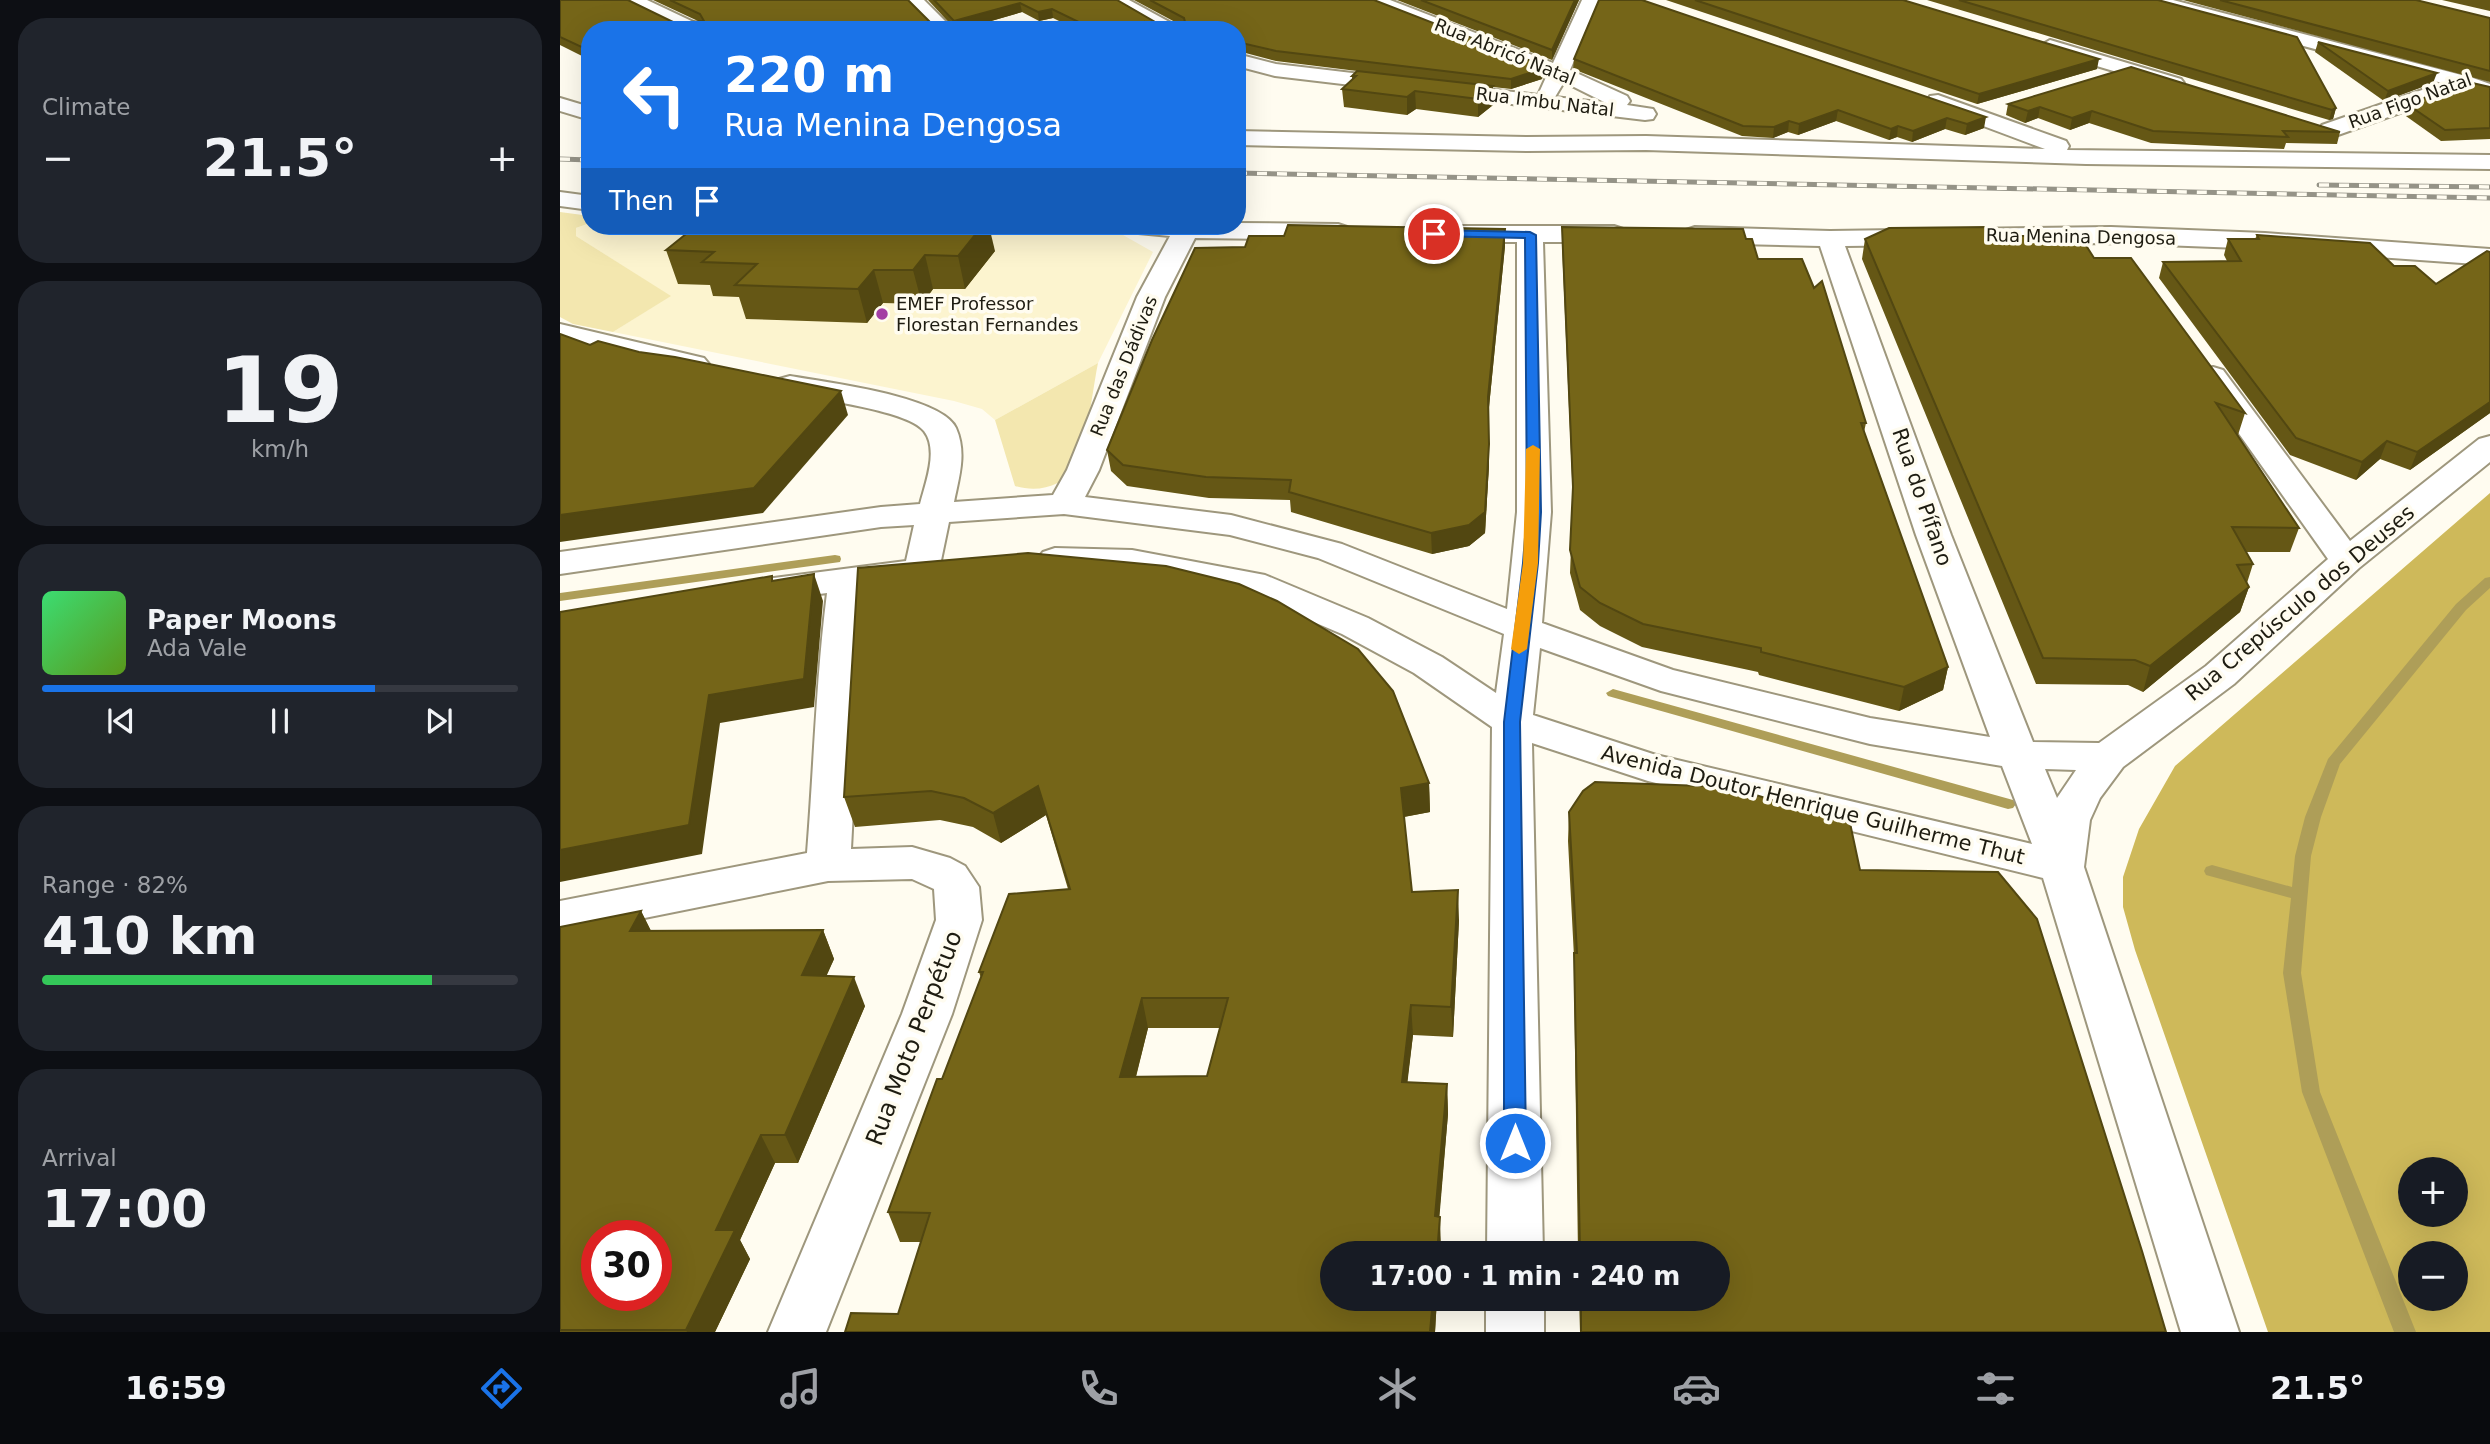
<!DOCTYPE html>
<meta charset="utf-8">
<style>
:root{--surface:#171b24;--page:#20242c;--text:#f1f3f6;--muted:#9ea1a6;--line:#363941;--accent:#1a73e8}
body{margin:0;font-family:"DejaVu Sans",sans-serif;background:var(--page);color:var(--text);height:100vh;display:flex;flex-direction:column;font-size:26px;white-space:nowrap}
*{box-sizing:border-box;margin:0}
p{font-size:23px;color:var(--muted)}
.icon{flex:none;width:38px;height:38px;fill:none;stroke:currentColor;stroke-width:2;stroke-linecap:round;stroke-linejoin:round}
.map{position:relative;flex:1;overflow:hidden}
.sheet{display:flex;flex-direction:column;gap:18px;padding:18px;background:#0d0f14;width:560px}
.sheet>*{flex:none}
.guide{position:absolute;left:21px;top:21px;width:665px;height:214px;border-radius:28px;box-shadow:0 7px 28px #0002;background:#1a73e8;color:#fff;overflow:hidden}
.fabs{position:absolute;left:1838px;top:1157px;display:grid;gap:14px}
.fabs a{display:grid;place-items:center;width:70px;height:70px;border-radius:50%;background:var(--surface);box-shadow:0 7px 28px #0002;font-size:35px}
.speed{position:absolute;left:21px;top:1220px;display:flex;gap:14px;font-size:35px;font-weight:700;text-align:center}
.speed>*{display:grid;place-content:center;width:91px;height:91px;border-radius:50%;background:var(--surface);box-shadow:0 7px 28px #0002;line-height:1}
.speed .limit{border:10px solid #d22;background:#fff;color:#111}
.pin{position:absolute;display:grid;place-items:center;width:60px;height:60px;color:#fff;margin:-30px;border:4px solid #fff;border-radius:50%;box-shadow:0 2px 7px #0007}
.me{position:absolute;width:77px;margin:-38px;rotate:0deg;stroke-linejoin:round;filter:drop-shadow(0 0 5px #0008)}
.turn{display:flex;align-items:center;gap:24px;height:147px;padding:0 28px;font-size:32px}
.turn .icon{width:91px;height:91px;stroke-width:2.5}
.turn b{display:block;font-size:49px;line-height:60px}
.then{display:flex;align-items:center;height:66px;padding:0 28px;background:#0003;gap:14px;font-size:26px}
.big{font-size:52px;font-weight:800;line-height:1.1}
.sheet .card{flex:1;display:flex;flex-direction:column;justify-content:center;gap:10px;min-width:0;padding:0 24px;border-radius:28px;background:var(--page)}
.sheet .dial{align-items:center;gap:0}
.dial b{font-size:91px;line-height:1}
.song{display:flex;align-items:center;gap:21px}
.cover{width:84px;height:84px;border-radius:10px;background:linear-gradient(135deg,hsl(140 70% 55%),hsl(90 70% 35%))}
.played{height:7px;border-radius:4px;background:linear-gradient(90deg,var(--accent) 70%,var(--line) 70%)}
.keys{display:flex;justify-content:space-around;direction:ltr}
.heat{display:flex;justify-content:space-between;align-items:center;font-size:38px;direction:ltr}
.charge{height:10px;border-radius:5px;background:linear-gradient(90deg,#34c759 82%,var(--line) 0)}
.trip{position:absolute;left:760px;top:1241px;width:410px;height:70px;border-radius:35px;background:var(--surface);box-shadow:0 7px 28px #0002;font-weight:800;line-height:70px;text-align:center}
.dock{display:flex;height:112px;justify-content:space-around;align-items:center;background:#090b0e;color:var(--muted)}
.dock .icon{width:49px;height:49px}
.dock .selected{color:var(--accent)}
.dock b{font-size:32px;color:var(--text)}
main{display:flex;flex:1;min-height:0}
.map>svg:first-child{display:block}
.built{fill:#fcf4cf}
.green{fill:#f3e7af}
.forest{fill:#ceb95a;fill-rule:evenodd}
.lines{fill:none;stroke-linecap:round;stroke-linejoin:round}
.stream{fill:#ae9e58;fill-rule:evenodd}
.minor-casing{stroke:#9e977d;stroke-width:4}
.minor{fill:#fff;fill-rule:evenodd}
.rail-casing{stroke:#959387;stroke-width:5}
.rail{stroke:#fffcf0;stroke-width:3.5;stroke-dasharray:10;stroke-linecap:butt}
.wall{fill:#655715;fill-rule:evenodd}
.shaded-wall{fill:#524711}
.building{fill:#756518;stroke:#524711;stroke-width:2;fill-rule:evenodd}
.route{fill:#1a73e8;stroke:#114b97;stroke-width:2}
.slow{fill:#f59e0b}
.poi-dot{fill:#a43fa4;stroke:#fffcf0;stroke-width:2.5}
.labels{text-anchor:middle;stroke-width:7;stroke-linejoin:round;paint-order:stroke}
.far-street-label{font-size:18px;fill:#1e1c11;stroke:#fffcf0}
.far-poi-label{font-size:18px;fill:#1e1c11;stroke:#fffcf0;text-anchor:start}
.street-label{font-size:21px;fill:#1e1c11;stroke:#fffcf0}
.near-street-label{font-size:24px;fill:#1e1c11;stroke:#fffcf0}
</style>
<main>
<section class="sheet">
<div class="card"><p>Climate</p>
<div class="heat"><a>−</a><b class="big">21.5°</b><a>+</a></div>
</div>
<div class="card dial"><b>19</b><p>km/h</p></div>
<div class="card">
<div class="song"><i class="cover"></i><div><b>Paper Moons</b><p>Ada Vale</p></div></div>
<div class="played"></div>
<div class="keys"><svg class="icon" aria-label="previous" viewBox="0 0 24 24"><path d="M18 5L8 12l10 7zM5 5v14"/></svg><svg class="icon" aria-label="pause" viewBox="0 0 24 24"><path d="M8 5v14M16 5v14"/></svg><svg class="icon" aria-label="next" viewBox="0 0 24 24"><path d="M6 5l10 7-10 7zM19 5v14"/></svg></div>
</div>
<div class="card"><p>Range · 82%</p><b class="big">410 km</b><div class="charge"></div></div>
<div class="card"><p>Arrival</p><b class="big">17:00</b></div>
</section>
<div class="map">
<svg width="1930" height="1332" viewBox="0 0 1930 1332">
<rect width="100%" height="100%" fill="#fffcf0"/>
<!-- built -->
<path class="built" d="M30 223V226L487 228 563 235 593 252 538 363 435 420 422 409 394 401 53 332 110 296 16 236V228Z"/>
<!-- green -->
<g class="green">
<path d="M0 212 30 216V223L16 228V236L111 296 53 332 13 324 0 317Z"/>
<path d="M538 363C534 382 525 453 517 465 503 487 478 493 455 486L435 420Z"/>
</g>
<!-- forest -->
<path class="forest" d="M1930 493V1332H1708L1575 950 1563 907V877L1579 829 1615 766ZM1850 1169H1895V1214H1850ZM1895 1253V1298H1850V1253Z"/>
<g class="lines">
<!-- stream -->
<g class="stream">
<path d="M275 555 280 556 281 559 280 562 0 601V593Z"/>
<path d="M1930 577V588L1906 610 1780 764 1761 817 1751 856 1741 973 1760 1092 1856 1332H1834L1742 1092 1723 973 1731 898 1646 875 1644 871 1646 867 1652 865 1732 887 1735 856 1745 817 1768 759 1896 604 1925 578Z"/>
<path d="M1053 689 1453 800 1456 804 1453 808 1448 809 1048 696 1046 693Z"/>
</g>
<defs>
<g id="minor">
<path d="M63 0H87L142 26 144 30H119L66 4Z"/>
<path d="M345 0H364L394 30H374Z"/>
<path d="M546 0H569L624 30H600Z"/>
<path d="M805 0H830L993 63 1022 0H1040L1010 70 1067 96 1070 101 1067 105 1093 109 1096 114 1093 119 1085 120 715 76 677 66V54L716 64 978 95 987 75 808 4ZM1004 82 1046 103 995 97Z"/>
<path d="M1583 0H1613L1913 78 1930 84V96L1904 90 1778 135H1762L1759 130 1762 125 1882 83 1586 4Z"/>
<path d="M1490 40 1621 79 1624 83 1621 87 1614 89 1483 50 1480 46Z"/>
<path d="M1378 95 1506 141 1509 146 1507 150 1930 155V169L1526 164 1086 150 967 151 677 145V131L967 137 1086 136 1485 149 1370 106 1367 101 1370 96Z"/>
<path d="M0 98 30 107V120L0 111Z"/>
<path d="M0 192 30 196V210L0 206Z"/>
<path d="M677 223 778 224 787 227 791 232 787 237 778 240 635 238 605 297 539 470 525 497 671 515 782 544 947 609 957 512V242H894L885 239 881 234 885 229 894 226H1054L1063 229 1067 234 1063 239 1054 242H983L991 512 982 623 1113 670 1310 718 1430 737 1356 535 1260 246 1135 243 1126 240 1122 235 1126 230 1135 227 1270 231 1551 227 1705 233 1930 249V265L1705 249 1551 243 1285 246 1391 535 1473 742 1539 743 1646 666 1768 559 1638 376 1643 370 1653 367 1663 370 1790 541 1919 439 1930 436V462L1799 568 1674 684 1563 767 1540 798 1530 820 1524 867 1679 1332H1621L1483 878 1088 781 972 743 983 1253H927L932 727 854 673 782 634 683 592 572 572 495 570 483 566 477 559 483 552 495 548 572 550 705 575 808 618 882 657 936 693 944 634 758 558 670 535 504 514 389 522 379 570 374 578 304 588C296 675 296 761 291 849L352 847 390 858 405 866 419 887 422 920 392 1014 266 1332H208L342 1014 376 920 374 889 352 879 268 881 0 935V901L247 853C254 766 256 679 267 593L206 601 193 598 188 590 193 582 206 579 346 561 354 525 321 527 0 574V552L321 507 360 504C365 484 379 450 364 431 347 409 250 399 219 391L215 385 219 379 230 376C264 382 382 396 396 428 407 453 399 477 394 502L493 495 507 470 577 297 610 236 557 231 553 226H677ZM980 648 1101 691 1310 744 1442 766 1472 844 1096 755 973 715ZM1485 769 1516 770 1497 798Z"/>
<path d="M0 324 144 358 149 364 144 370 134 373 0 340Z"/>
<rect x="926" y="1298" width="58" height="34"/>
</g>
</defs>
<!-- minor casing -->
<use href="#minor" class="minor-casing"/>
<!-- minor -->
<use href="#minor" class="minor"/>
<defs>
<g id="rail">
<path d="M0 159 30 160"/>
<path d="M677 173 1930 198"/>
<path d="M1759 185 1930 187"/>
</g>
</defs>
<!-- rail casing -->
<use href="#rail" class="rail-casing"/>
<!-- rail -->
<use href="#rail" class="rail"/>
</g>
<!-- wall -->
<g class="wall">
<path d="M0 0 115 23 138 21 93 0H348L370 22 30 30V60L0 45Z"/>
<path d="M368 0H557L597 23 615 22 574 0H814L984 66 983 76 982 79 951 89 933 87V105L918 117 856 109 847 115 784 107 782 89 792 80V76L797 71 716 61 678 51 677 52V30H517L493 18 479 21 462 12 400 30H396Z"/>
<path d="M837 0H1019L992 60Z"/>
<path d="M1039 0 1424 128 1405 135 1385 129 1352 142 1337 137 1329 140 1276 121 1238 135 1228 132 1213 138 1182 136 1013 69 1014 59Z"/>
<path d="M1106 0H1343L1537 69 1417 104Z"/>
<path d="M1367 0H1598L1776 108 1773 119 1769 120Z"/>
<path d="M1623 0H1856L1930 18V82Z"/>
<path d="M1882 0H1930V11Z"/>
<path d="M1758 42 1873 83 1824 101 1755 52Z"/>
<path d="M1930 87V139L1881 141 1843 114 1847 104Z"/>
<path d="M1448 104 1780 132 1777 144 1726 143 1724 149 1591 143 1529 123 1510 130 1478 118 1465 123 1446 115Z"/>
<path d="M1002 227 1186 239 1198 259 1306 423 1304 432 1388 667 1383 690 1339 711 1199 675 1198 672 1082 647 1040 626 1020 610 1010 573 1013 502 1002 246Z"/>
<path d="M945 229V246L928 417 929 465 925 533 909 546 872 554 731 512 730 500 649 498 567 486 551 471 547 450 685 247 724 236Z"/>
<path d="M1697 235 1834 266 1876 284 1930 252V413L1850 470 1820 459 1796 480 1730 455 1599 278 1603 262 1667 261 1664 255 1668 239H1695Z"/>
<path d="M1436 236 1534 258 1685 413 1678 435 1739 528 1730 552H1686L1693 564 1687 583 1689 587 1680 612 1583 692 1568 685 1476 684 1302 259 1305 239Z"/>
<path d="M106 250 435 251 405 289H373L362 304 323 303 307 323 186 319 179 297 153 296 150 285 118 284Z"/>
<path d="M298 568 869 783 870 812 844 817 852 892 899 920 893 1037 853 1035 847 1082 887 1084 888 1114 879 1216 881 1253H772V1298H877L875 1332H285L338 1314 361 1242H340L328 1212 382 1079 421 978 419 972 508 889 486 815 441 843 413 827 380 820 295 827 284 797ZM588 1028H660L647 1076 576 1077Z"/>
<path d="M1009 812 1300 870 1606 1332H1020L1019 1298H1157V1253H1018L1014 982V957L1008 841Z"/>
<path d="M81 911 91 931 263 930 274 959 266 976 305 1006 238 1163H215L180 1240 190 1259 155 1332H0V927Z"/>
</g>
<!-- shaded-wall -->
<g class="shaded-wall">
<path d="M1015 0H1019L992 60V50Z"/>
<path d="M460 3 462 12 400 30H396L394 21Z"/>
<path d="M492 9 493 18 479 21 478 12Z"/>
<path d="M584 22 585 30H550Z"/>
<path d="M387 23 389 30H363Z"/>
<path d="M1539 59 1537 69 1417 104 1419 94Z"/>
<path d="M984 66 983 76 982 79 951 89V79Z"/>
<path d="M1877 73 1873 83 1824 101 1828 91Z"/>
<path d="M933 86V105L918 117V99Z"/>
<path d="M855 91 856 109 847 115V97Z"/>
<path d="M1480 107 1478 118 1465 123 1468 111Z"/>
<path d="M1776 108 1773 119 1769 120 1772 110Z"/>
<path d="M1278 110 1276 121 1238 135 1239 124Z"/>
<path d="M1532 111 1529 123 1510 130 1512 118Z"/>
<path d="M1426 117 1424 128 1405 135 1407 124Z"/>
<path d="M1387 118 1385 129 1352 142 1353 131Z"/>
<path d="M1229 121 1228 132 1213 138 1214 127Z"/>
<path d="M1338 126 1337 137 1329 140 1331 129Z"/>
<path d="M422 226H429L435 251 405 289 398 256Z"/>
<path d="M945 229V246L928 417V397Z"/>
<path d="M365 255 373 289 362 304 353 270Z"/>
<path d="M314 270 323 303 307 323 298 289Z"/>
<path d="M281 391 288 415 203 513 0 542V515Z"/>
<path d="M1930 402V413L1850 470 1857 452Z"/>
<path d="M1827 441 1820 459 1796 480 1802 462Z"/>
<path d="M929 444V465L925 533 909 546 872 554 871 533Z"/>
<path d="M254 574 263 601 254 707 160 723 142 854 0 882V850L149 695Z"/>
<path d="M1689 587 1680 612 1583 692 1590 666Z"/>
<path d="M1388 667 1383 690 1339 711 1344 687Z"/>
<path d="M869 783 870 812 843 817 841 788Z"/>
<path d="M478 786 486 815 441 843 433 813Z"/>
<path d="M898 890 899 920 893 1037 891 1007Z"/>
<path d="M81 911 95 939 70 931Z"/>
<path d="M263 930 274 959 254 1004 242 975Z"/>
<path d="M294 977 305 1006 238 1163 225 1135Z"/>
<path d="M582 998 588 1028 568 1107 560 1077Z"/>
<path d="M851 1005 853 1035 844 1112 842 1082Z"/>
<path d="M887 1084 888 1114 877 1246 875 1216Z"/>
<path d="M201 1135 215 1163 180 1240 190 1259 155 1332H127L126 1330 156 1230Z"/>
<path d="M880 1217 881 1253H877Z"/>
<path d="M873 1298H877L875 1332H870Z"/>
</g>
<!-- building -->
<g class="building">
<path d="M0 0H68L115 23 144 21 140 14 110 0H348L370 22 387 23 363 30H30V51L0 37Z"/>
<path d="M374 0H557L597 23 625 22 624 18 590 0H814L984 66 982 69 951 79 716 51 677 42V30H584V22L550 30H535L492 9 478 12 460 3 394 21Z"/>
<path d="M861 0H1015L992 50Z"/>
<path d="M1039 0H1082L1426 117 1407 124 1387 118 1353 131 1338 126 1331 129 1278 110 1239 124 1229 121 1214 127 1183 126 1014 59Z"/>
<path d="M1135 0H1343L1539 59 1419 94Z"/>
<path d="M1399 0H1598L1737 37 1776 108 1772 110Z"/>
<path d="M1660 0H1856L1930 18V71Z"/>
<path d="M1758 42 1877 73 1828 91Z"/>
<path d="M1571 67 1780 132 1723 131 1728 137 1593 131 1532 111 1512 118 1480 107 1468 111 1448 104Z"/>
<path d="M797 71 933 86 918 99 855 91 847 97 782 89 796 76H792Z"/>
<path d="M1908 82 1930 87V128L1885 130 1847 104Z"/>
<path d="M728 225 945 229 928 397 929 444 925 512 909 525 871 533 729 492 731 480 646 477 563 465 547 450 592 340 635 248 685 247 689 236H724Z"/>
<path d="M136 226H422L398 256 365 255 353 270H314L298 289 175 285 197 264 142 262 154 252 106 250Z"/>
<path d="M1002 227 1183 229 1186 239H1192L1198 259H1242L1254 288 1262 281 1306 423H1301L1388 667 1344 687 1201 652V648L1083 624 1040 603 1020 587 1010 550 1013 487Z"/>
<path d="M1430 227 1436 236H1520L1534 258H1571L1685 413 1656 403 1739 528 1672 527 1693 564 1677 565 1689 587 1590 666 1575 660 1483 658 1305 239 1329 228Z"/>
<path d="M1697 235 1810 243 1834 266H1855L1876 284 1927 251 1930 252V402L1857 452 1827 441 1802 462 1736 438 1603 262 1681 261 1668 239H1699Z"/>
<path d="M0 334 30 345 38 341 79 352 115 357 281 391 194 488 0 515Z"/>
<path d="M468 553 606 566 679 584 717 601 798 649 833 691 869 783 841 788 852 892 898 890 891 1007 851 1005 842 1082 887 1084 875 1216 880 1217 877 1253H772V1298H873L870 1332H285L291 1313 338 1314 370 1213 328 1212 377 1079H382L423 972H419L449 894 510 889 478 786 433 813 404 798 371 791 284 797 298 568ZM582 998H668L647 1076 560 1077Z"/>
<path d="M254 574 244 679 149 695 129 825 0 850V612L212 576V581Z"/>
<path d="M1035 782 1169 787 1290 823 1300 870 1438 872 1477 919 1582 1251 1606 1332H1021V1298H1157V1253H1020L1014 953H1017L1009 812 1023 791Z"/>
<path d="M81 911 70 931 263 930 242 975 294 977 225 1135H201L156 1230H175L126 1330H0V927ZM37 1236H96V1295H37Z"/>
</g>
<!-- route -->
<path class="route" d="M874 230 970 232 976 235 981 512 978 563 960 722 966 1143 963 1150 955 1153 948 1150 944 1143V722L963 563 967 512 965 238 870 236V231Z"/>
<!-- slow -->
<path class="slow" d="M973 445 980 449 978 563 967 649 959 654 951 649 963 563 966 449Z"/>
<!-- markers -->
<circle class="poi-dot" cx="322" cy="314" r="7"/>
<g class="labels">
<!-- far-street labels -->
<g class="far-street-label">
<text transform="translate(945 52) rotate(22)" y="6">Rua Abricó Natal</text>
<text transform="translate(1850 101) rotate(-20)" y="6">Rua Figo Natal</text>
<text transform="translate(985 102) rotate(7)" y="6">Rua Imbu Natal</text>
<text transform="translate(1521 237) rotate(1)" y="6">Rua Menina Dengosa</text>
<text transform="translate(564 366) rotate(-68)" y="6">Rua das Dádivas</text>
</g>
<!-- far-poi labels -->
<g class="far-poi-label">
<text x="336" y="310">EMEF Professor<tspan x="336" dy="21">Florestan Fernandes</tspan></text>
</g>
<!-- street labels -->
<g class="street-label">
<text transform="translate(1362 497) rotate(71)" y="7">Rua do Pífano</text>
<text transform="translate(1740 603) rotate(-40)" y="7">Rua Crepúsculo dos Deuses</text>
<text transform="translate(1253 805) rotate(14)" y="7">Avenida Doutor Henrique Guilherme Thut</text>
</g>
<!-- near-street labels -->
<g class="near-street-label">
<text transform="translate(354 1038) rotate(-69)" y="8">Rua Moto Perpétuo</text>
</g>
</g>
</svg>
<div class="fabs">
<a>+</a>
<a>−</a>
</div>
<div class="speed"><div class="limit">30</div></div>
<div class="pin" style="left:874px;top:234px;background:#d93025"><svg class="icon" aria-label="arrive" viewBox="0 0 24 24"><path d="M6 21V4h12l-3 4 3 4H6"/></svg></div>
<svg class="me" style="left:955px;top:1143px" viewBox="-20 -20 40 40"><circle r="17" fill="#1a73e8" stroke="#fff" stroke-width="3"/><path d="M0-11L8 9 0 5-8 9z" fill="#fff"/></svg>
<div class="trip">17:00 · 1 min · 240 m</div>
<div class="guide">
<div class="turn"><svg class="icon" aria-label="left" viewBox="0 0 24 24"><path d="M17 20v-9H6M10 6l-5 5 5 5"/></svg><div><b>220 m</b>Rua Menina Dengosa</div></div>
<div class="then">Then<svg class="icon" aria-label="arrive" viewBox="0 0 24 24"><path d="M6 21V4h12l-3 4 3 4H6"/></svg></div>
</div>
</div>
</main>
<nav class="dock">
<b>16:59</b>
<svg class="icon selected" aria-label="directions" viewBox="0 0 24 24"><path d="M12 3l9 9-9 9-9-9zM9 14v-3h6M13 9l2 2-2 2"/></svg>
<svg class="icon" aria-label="music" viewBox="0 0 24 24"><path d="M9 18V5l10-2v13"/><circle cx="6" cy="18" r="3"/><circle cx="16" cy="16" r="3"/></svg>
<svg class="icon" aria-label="phone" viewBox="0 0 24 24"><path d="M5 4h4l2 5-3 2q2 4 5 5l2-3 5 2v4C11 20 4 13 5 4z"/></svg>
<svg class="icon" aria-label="climate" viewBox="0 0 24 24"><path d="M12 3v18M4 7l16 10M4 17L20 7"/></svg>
<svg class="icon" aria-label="car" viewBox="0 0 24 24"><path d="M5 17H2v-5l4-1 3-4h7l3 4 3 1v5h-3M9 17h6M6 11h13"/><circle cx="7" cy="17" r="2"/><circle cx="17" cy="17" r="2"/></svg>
<svg class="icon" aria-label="filters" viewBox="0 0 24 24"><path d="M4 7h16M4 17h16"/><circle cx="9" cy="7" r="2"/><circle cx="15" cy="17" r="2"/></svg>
<b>21.5°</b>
</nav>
